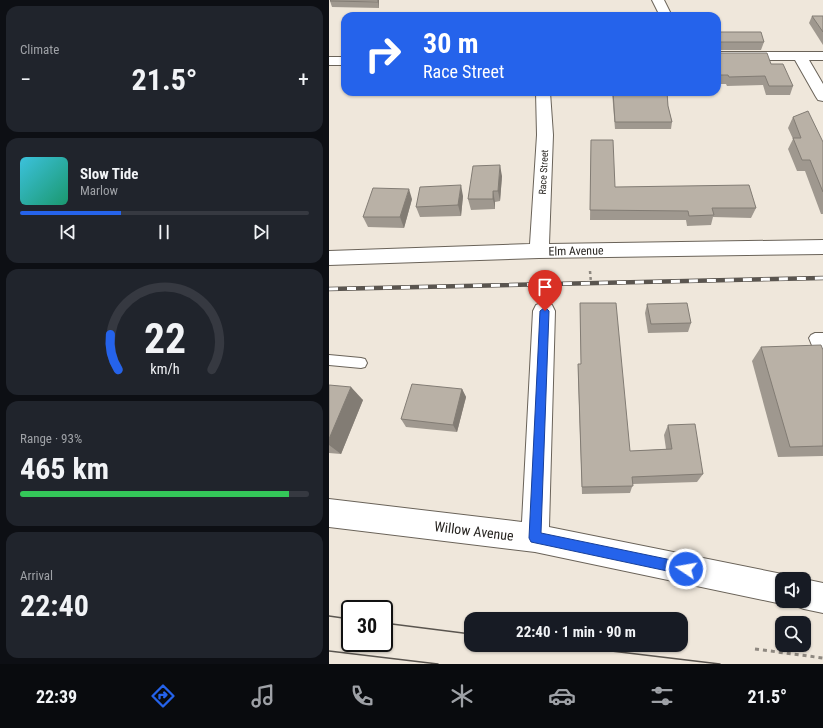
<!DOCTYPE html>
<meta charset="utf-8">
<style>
:root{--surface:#171b24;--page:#20242c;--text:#f1f3f6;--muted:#9ea1a6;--line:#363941;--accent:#2563eb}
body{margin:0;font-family:"Roboto Condensed",sans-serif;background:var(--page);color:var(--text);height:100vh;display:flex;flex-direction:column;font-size:15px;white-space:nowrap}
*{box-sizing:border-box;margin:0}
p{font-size:13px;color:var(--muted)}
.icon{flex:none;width:22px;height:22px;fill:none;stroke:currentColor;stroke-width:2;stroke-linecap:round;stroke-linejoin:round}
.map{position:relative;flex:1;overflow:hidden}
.drawer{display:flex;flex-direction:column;gap:6px;padding:6px;background:#0d0f14;width:329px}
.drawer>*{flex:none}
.banner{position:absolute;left:12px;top:12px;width:380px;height:84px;border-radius:12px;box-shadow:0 1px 3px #0004;background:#2563eb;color:#fff;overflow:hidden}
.tools{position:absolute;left:446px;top:572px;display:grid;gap:8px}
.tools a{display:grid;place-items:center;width:36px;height:36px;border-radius:8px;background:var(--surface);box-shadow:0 1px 3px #0004;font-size:20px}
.speed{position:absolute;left:12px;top:600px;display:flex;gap:8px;font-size:20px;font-weight:700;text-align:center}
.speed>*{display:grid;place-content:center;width:52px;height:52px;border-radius:50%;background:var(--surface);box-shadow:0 1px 3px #0004;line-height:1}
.speed .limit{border:2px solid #111;border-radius:6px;background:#fff;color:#111}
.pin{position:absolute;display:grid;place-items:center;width:34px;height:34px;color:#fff;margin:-41px -17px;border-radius:50% 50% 50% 0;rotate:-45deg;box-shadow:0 0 4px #0007}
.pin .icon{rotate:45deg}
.me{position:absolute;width:44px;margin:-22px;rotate:282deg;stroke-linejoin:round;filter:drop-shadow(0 0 3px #0008)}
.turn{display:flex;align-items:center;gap:14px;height:84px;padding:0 16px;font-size:18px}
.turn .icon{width:52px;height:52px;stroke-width:2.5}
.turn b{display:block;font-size:28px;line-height:34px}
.big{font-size:30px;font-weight:700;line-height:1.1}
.drawer .tile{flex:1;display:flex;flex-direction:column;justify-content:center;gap:6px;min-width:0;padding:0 14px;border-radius:12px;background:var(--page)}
.drawer .dial{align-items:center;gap:0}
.dial svg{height:104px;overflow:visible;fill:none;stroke:var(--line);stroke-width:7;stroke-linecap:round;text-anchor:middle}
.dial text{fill:var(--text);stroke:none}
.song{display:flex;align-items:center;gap:12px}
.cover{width:48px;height:48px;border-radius:6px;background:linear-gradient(135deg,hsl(190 70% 55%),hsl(160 70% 35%))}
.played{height:4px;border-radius:2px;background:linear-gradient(90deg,var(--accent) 35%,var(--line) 35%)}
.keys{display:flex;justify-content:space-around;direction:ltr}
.heat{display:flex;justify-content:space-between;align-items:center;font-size:22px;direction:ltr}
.charge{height:6px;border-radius:3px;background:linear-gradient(90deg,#34c759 93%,var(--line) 0)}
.trip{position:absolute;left:135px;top:612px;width:224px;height:40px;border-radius:12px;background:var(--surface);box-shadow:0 1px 3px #0004;font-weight:700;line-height:40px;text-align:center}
.menu{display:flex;height:64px;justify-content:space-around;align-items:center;background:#090b0e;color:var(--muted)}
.menu .icon{width:28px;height:28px}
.menu .selected{color:var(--accent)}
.menu b{font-size:18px;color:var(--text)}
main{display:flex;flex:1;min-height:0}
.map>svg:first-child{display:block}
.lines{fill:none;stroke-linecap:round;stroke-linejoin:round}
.service-casing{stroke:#6a6359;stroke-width:2}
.minor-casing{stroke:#6a6359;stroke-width:2}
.path-far1{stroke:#8e8880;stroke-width:2.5;stroke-dasharray:3 3;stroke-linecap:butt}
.path{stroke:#8e8880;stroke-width:3;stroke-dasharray:4 4;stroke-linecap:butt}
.service{fill:#fff;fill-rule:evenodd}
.minor{fill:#fff;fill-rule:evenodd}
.tram{stroke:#5a554f;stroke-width:1.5}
.rail-casing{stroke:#5a554f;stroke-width:4.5}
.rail{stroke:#fff;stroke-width:3;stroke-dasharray:9;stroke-linecap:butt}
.wall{fill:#9f988f}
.shaded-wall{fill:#827c74}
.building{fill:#b9b1a6;stroke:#827c74}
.route{fill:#2563eb;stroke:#184099}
.labels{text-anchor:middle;stroke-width:3;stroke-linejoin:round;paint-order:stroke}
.far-street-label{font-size:10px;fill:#292622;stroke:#fff}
.street-label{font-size:12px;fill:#292622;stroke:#fff}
.near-street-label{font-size:14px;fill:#292622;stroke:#fff}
</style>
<main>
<section class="drawer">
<div class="tile"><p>Climate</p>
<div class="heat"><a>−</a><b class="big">21.5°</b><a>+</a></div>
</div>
<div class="tile">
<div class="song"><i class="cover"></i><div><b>Slow Tide</b><p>Marlow</p></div></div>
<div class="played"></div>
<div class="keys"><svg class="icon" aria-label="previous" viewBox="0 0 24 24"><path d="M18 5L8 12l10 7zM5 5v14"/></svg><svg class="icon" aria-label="pause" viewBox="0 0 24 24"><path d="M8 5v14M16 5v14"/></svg><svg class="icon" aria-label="next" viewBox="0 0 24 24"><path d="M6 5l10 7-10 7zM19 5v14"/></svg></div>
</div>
<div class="tile dial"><svg viewBox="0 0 100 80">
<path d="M14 69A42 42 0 1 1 86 69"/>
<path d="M14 69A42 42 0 0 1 8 42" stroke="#2563eb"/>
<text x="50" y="56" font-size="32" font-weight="700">22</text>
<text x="50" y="72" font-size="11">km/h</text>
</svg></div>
<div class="tile"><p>Range · 93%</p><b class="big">465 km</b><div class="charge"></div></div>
<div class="tile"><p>Arrival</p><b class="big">22:40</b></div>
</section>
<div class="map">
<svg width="494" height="664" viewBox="0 0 494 664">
<rect width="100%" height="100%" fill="#efe7db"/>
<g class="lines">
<defs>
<g id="service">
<path d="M486 333H494V364L490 363 480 338 482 335Z"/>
<path d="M0 355 32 358 36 359 38 363 36 367 32 368 0 365Z"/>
</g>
<g id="minor">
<path d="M323 0H335L343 16H331Z"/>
<path d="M388 52H494V60H480L494 84V101L489 100 487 97 466 60H388Z"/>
<rect x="0" y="57" width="16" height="8"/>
<path d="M207 92H221L224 135 220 244 494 240V254L210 258 0 265V251L201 244 208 135Z"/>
<path d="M215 302 223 305 226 311 220 527 453 574 464 579H453V601H460L453 604 206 552 0 527V499L193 522 204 311 207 305Z"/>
<path d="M475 579 494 583V613L475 609 464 605 463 601H475Z"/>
</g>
</defs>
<!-- service casing -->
<use href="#service" class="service-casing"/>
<!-- minor casing -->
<use href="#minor" class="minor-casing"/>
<!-- path-far1 -->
<path class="path-far1" d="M261 271 262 283"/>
<!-- path -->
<path class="path" d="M426 649 494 658"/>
<!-- service -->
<use href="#service" class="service"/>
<!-- minor -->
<use href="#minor" class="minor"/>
<!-- tram -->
<g class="tram">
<path d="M0 616 21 619"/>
<path d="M55 623 142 634"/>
<path d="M232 645 391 664"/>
<path d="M0 651 109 664"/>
</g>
<defs>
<path id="rail" d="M0 289 494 278"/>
</defs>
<!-- rail casing -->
<use href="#rail" class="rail-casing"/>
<!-- rail -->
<use href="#rail" class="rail"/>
</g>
<!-- wall -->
<g class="wall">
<path d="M50 0V8L3 7 1 1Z"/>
<path d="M483 16H494V45L480 23Z"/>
<path d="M388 32 435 42 432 50H389V51L390 53 442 64 464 86 461 95H437L434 85 398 86 397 84H388Z"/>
<path d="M283 92H338L339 106 343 122 342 129H286Z"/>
<path d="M464 117 494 142V214H492L476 171H468L459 149 464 139 459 128Z"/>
<path d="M262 140 286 187 427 208 422 218 384 217 382 225 358 226 357 220H261Z"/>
<path d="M173 176 171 201 166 202V209L142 210 139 199Z"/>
<path d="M134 196 132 216 91 217 87 207Z"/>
<path d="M83 199 75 228 39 227 34 217Z"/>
<path d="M251 303 301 451 337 449 335 435 339 425 374 474 368 482 304 484 301 493 253 494 249 376V364H252Z"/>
<path d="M318 304 362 323 359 332 319 333 316 313Z"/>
<path d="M432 347 494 350V456L449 457 423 361Z"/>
<path d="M0 385 34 400 12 454 0 453Z"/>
<path d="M133 389 137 397 128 432 77 427 72 419Z"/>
</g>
<!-- shaded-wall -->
<g class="shaded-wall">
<path d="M49 0H50V8L49 2Z"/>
<path d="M171 165 173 176 171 201 169 191Z"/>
<path d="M132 185 134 196 132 216 129 205Z"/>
<path d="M80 189 83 199 75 228 71 217Z"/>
<path d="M164 191 166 202V209L164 199Z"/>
<path d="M22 387 34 400 12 454 0 445V439Z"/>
<path d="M133 389 137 397 128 432 124 425Z"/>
</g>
<!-- building -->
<g class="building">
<path d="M2 0H49V2L1 1Z"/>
<path d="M176 14 187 15V16H175Z"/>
<path d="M483 16H494V32Z"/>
<path d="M388 32H432L435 42H390L389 43V51L390 53H438L442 64H454L464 86H440L436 76 400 77 399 75H389L388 70Z"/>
<path d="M284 92H338L339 106 343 122H286Z"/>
<path d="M479 111 494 142V192L481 160H473L464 138H472L464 117Z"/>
<path d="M262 140H284L286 187 420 185 427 208H383L385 215 360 216 359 211 261 210Z"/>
<path d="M171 165 169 191H164V199H139L144 166Z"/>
<path d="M132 185 129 205 87 207 91 187Z"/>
<path d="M44 188 80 189 71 217H34Z"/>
<path d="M251 303H287L301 451 343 449 339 425 366 424 374 474 303 477 304 486 253 487 249 364H252Z"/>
<path d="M358 303 362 323 322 324 318 304Z"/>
<path d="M492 345 494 350V446L461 447 432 347Z"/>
<path d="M83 384 133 389 124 425 72 419Z"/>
<path d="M0 385 22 387 0 439Z"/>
</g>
<!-- route -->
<path class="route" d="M216 307 220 311 212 533 357 563 361 565 363 569 361 573 357 575 202 542 200 538 211 311Z"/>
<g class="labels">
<!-- far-street labels -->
<g class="far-street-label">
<text transform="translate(214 172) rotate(-87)" y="4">Race Street</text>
</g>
<!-- street labels -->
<g class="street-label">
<text transform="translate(247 251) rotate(-1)" y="4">Elm Avenue</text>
</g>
<!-- near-street labels -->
<g class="near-street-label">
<text transform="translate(145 531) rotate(7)" y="5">Willow Avenue</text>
</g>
</g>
</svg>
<div class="tools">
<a><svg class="icon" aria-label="sound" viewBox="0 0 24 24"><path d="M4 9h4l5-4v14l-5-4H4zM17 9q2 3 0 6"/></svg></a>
<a><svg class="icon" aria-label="search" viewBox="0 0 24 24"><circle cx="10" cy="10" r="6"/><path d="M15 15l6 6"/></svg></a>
</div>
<div class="speed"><div class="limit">30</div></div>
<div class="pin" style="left:216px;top:311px;background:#d93025"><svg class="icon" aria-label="arrive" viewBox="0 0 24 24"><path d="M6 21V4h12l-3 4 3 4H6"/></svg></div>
<svg class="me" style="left:357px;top:569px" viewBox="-20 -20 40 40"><circle r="17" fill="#2563eb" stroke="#fff" stroke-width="3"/><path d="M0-11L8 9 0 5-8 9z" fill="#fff"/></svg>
<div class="trip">22:40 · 1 min · 90 m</div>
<div class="banner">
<div class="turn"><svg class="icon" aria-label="right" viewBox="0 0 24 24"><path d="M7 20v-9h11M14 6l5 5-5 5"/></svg><div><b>30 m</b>Race Street</div></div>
</div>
</div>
</main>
<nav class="menu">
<b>22:39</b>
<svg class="icon selected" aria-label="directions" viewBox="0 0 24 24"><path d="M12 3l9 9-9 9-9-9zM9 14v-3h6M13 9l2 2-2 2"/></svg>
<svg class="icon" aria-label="music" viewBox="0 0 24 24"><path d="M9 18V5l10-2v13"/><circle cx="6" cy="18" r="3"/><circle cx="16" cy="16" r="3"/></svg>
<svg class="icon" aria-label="phone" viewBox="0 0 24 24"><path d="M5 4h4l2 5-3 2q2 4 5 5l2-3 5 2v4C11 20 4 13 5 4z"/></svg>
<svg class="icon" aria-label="climate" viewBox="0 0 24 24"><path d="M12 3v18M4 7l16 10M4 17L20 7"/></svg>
<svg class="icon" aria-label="car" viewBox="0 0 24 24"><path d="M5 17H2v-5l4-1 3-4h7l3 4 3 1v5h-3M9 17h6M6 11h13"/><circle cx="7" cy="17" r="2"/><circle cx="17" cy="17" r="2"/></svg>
<svg class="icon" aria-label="filters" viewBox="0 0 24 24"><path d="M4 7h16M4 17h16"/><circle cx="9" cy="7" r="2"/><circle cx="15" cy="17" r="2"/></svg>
<b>21.5°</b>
</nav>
